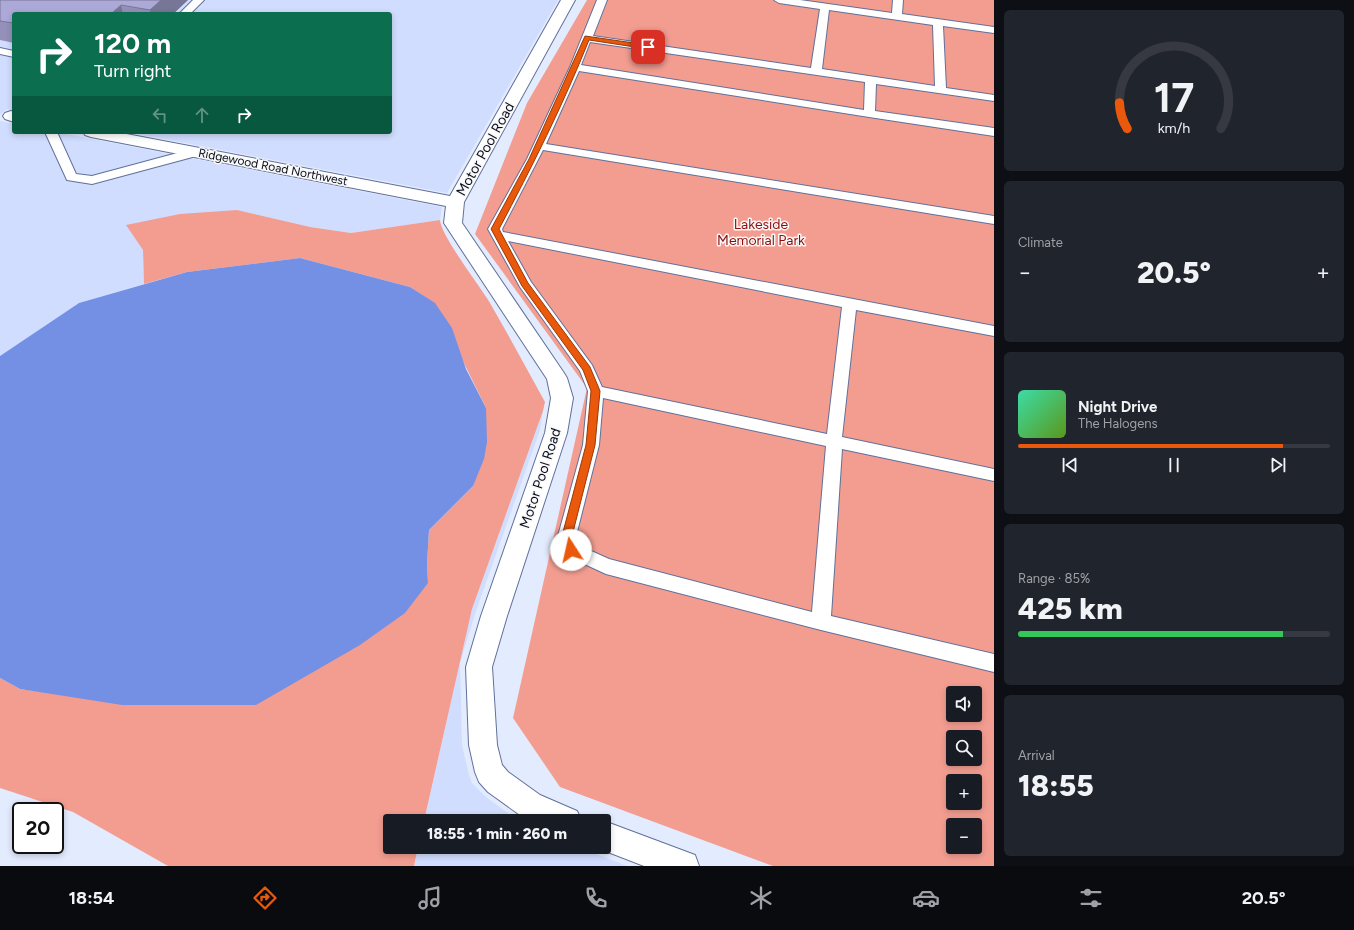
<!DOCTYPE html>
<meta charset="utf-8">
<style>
:root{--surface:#171b24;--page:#20242c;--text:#f1f3f6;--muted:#9ea1a6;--line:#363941;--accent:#ea580c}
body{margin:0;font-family:Figtree,sans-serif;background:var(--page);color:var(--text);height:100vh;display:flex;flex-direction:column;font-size:15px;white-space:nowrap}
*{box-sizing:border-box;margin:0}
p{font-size:13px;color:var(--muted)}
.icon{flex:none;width:22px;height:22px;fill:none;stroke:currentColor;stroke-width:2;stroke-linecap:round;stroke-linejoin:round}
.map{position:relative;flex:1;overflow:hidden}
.drawer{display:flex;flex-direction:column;gap:10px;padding:10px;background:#0d0f14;width:360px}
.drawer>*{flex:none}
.guide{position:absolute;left:12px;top:12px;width:380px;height:122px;border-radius:4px;box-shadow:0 2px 6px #0003;background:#0b6e4f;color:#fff;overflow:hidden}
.buttons{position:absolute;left:946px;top:686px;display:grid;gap:8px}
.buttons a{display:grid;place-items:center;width:36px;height:36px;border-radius:4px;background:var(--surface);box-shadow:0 2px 6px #0003;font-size:20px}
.speed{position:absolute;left:12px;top:802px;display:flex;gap:8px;font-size:20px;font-weight:700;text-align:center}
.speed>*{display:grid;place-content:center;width:52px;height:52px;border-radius:50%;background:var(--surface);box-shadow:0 2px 6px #0003;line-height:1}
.speed .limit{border:2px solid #111;border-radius:6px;background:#fff;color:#111}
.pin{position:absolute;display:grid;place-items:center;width:34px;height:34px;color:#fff;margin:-17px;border-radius:8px;box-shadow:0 2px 6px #0006}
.me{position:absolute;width:44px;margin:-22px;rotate:350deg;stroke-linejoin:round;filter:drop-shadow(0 0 3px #0008)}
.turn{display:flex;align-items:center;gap:14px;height:84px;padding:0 16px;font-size:18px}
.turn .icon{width:52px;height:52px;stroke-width:2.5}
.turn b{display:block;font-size:28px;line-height:34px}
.lanes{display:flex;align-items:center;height:38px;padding:0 16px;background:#0003;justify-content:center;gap:20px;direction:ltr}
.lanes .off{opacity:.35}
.big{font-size:30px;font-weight:800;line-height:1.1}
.drawer .card{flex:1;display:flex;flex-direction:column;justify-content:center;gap:6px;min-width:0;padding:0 14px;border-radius:6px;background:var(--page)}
.drawer .dial{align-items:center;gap:0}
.dial svg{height:104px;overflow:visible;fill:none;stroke:var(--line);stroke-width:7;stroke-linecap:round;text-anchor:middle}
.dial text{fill:var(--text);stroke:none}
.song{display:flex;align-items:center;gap:12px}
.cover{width:48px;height:48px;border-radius:6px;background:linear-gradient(135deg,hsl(160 70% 55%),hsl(90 70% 35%))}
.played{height:4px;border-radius:2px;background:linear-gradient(90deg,var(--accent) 85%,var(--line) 85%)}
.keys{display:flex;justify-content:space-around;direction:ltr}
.heat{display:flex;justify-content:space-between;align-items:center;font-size:22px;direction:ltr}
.charge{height:6px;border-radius:3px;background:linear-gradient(90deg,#34c759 85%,var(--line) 0)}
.trip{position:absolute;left:383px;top:814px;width:228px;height:40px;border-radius:4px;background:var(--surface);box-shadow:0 2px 6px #0003;font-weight:800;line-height:40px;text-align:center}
.tab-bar{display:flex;height:64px;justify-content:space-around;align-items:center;background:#090b0e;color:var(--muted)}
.tab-bar .icon{width:28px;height:28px}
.tab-bar .current{color:var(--accent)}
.tab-bar b{font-size:18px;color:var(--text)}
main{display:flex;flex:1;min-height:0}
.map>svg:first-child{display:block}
.built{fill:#d1ddfe}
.green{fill:#f39d91;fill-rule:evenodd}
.water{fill:#7390e5}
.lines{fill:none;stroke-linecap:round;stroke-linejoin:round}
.service-casing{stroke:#60709a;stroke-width:2}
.minor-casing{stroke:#60709a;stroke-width:2}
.service{fill:#fff;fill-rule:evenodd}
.minor{fill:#fff;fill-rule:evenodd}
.wall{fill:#9490ba}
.shaded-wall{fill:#787697}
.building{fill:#aca8d8;stroke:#787697}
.route{fill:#ea580c;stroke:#983908}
.labels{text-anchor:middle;stroke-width:3;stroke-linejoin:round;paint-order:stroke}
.far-street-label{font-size:12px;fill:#080d1d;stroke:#f8f8f8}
.street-label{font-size:14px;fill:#080d1d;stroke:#f8f8f8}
.park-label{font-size:14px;fill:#8f0e0c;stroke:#f8f8f8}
</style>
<main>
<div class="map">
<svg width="994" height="866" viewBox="0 0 994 866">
<rect width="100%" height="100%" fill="#e3ebfe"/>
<!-- built -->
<g class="built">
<path d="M0 0H558L447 193 127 132H390V14H14V111L7 109 0 115Z"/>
<path d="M0 121 14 124V132H56L442 207 440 220 351 233 310 227 127 225 143 250 144 284 79 303 0 356Z"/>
<path d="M543 411 540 430 476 611 460 663 462 745 469 775 472 783 486 797 519 821H424L472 609Z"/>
<path d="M418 847H578L627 866H414Z"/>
</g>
<!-- green -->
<g class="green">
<path d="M587 0H994V866H773L560 787 513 718 587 388 475 234 527 103ZM953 693H975V715H953ZM953 737H975V759H953ZM953 781H975V803H953ZM953 825H975V847H953Z"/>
<path d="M237 210 310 227 351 233 440 220C441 236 480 286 490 303 509 336 527 369 545 402L543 411 472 609 424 821H390V847H418L414 866H168L73 812 0 788V678L20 689 43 692 428 583 427 564 429 530 473 486 486 408 435 304 410 287 300 258 187 272 144 284 143 250 126 225 180 214Z"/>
</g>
<!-- water -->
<path class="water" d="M300 258 410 287 435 303 452 328 466 369 486 408 487 442 484 459 473 486 429 530 427 564 428 583 405 613 360 645 256 705H122L20 689 0 678V356L79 303 187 272Z"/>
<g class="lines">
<defs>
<g id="service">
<path d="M193 0H204L190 14H179Z"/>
<path d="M597 0H607L593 36 811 68 820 9 779 3 774 0H800L892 13 893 0H903L902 14 994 27V33L943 26 946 88 994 95V101L876 84 875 111 994 128V136L869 117 579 71 546 144 994 216V224L543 150 502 229 503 232 994 326V336L856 310 842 437 994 469V481L842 449 831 616 994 654V672L821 630 606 574 565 555 558 536 583 445 588 391 580 371 520 287 488 229 527 159 570 67ZM829 10 933 25 935 86 822 69ZM590 42 865 82 864 110 581 65ZM508 241 842 307 827 434 602 387 592 365 531 282ZM603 398 826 446 812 612 609 559 578 545 576 536 599 445Z"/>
<path d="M0 48 14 51V57L0 54Z"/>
<path d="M45 132H57L76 174 92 176 196 148 200 149 202 152 200 155 92 184 67 180Z"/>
</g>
<g id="minor">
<path d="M561 0H575L464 202 462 223 564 373 567 378 573 398 567 433 507 616 492 667 497 745 502 765 508 772 540 795 577 811 582 821H533L520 815 488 792 479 782 475 772 469 745 466 667 481 616 545 433 551 398 547 379 444 223 446 206 91 137 85 135 83 132H116L450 196Z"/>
<path d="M11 111 14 112V122L5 119 3 116 5 113Z"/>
<path d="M604 821 695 855 699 866H644L595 847H604Z"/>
</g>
</defs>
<!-- service casing -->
<use href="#service" class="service-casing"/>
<!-- minor casing -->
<use href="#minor" class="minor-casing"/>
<!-- service -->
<use href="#service" class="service"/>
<!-- minor -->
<use href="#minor" class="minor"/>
</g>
<!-- wall -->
<path class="wall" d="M0 0H188L173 14H14V43L0 40Z"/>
<!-- shaded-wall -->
<g class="shaded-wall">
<path d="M161 0H188L173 14H151L150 10Z"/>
<path d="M121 5 123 14H111Z"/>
</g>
<!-- building -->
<path class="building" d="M0 0H161L150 10 121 5 111 14H14V23L0 21Z"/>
<!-- route -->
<path class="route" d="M585 36 648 45 651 47 648 49 589 40C563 105 532 167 499 229L528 283 590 367 600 391 595 445 572 536 576 550 575 553 571 554 568 553 562 536 586 445 591 391 583 370 522 286 491 229 529 159Z"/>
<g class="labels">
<!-- far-street labels -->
<g class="far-street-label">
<text transform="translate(273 167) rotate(11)" y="4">Ridgewood Road Northwest</text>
</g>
<!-- street labels -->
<g class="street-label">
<text transform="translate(485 149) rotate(-61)" y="5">Motor Pool Road</text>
<text transform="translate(540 478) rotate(-72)" y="5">Motor Pool Road</text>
</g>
<!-- park labels -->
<g class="park-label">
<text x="761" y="229">Lakeside<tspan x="761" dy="16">Memorial Park</tspan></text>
</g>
</g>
</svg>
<div class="buttons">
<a><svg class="icon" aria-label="sound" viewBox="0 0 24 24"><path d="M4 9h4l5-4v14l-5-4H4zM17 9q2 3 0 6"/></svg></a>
<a><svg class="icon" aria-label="search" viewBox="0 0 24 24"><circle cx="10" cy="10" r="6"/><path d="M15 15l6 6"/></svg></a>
<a>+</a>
<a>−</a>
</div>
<div class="speed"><div class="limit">20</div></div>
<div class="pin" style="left:648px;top:47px;background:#d93025"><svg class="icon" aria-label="arrive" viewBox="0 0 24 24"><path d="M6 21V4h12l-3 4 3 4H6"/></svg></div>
<svg class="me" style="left:571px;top:550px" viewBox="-20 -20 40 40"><circle r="19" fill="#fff"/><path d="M0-13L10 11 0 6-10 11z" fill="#ea580c"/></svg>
<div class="trip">18:55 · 1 min · 260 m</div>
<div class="guide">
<div class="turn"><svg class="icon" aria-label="right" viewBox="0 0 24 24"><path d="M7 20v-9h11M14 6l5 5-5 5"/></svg><div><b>120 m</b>Turn right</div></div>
<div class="lanes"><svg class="icon off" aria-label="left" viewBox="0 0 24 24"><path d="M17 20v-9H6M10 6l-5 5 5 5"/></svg><svg class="icon off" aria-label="ahead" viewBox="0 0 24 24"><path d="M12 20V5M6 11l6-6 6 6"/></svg><svg class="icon" aria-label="right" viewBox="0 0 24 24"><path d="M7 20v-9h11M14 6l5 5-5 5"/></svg></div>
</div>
</div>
<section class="drawer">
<div class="card dial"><svg viewBox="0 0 100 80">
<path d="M14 69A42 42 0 1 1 86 69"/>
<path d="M14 69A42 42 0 0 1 8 49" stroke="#ea580c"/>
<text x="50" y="56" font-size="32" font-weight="700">17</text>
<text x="50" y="72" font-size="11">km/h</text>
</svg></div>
<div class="card"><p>Climate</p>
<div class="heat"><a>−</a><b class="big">20.5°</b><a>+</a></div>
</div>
<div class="card">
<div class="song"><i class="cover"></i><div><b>Night Drive</b><p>The Halogens</p></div></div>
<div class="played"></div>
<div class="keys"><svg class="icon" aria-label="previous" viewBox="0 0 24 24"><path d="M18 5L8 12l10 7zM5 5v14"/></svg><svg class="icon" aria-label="pause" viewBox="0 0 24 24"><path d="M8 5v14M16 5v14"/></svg><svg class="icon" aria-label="next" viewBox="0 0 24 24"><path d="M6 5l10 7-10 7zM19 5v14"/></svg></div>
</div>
<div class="card"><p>Range · 85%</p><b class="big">425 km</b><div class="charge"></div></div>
<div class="card"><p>Arrival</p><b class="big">18:55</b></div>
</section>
</main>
<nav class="tab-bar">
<b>18:54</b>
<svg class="icon current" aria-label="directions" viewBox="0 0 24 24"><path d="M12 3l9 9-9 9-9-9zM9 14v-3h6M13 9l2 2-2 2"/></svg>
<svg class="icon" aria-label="music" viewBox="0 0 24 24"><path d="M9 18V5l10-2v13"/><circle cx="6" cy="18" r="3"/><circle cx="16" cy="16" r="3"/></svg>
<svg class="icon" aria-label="phone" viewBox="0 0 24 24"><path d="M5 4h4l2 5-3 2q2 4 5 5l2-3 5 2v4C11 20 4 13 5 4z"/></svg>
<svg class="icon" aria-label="climate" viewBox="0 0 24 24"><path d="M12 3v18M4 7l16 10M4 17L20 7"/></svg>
<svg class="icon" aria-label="car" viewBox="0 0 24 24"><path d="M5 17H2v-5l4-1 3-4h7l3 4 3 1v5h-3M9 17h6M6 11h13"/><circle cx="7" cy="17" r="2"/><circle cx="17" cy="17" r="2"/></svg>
<svg class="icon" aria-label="filters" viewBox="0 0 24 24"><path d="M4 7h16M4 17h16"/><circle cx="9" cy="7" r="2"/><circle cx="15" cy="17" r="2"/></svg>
<b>20.5°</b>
</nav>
